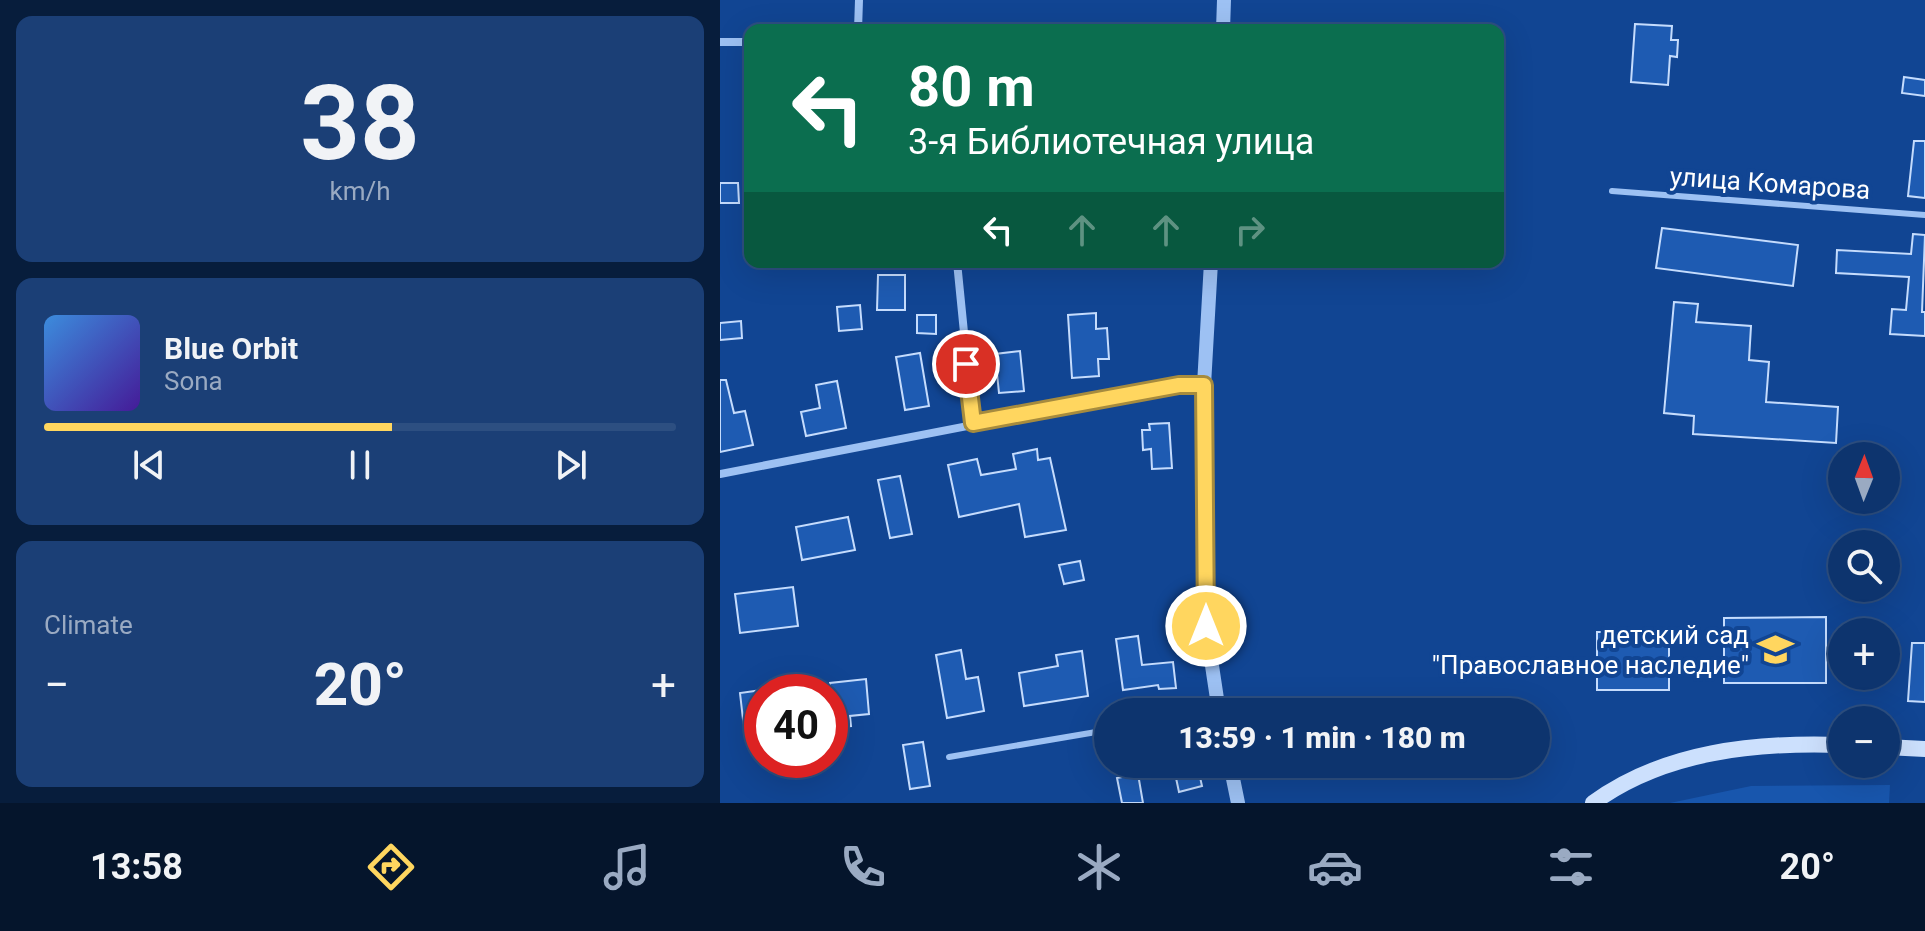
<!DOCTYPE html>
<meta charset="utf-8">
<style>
:root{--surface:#0d346e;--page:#1b3f76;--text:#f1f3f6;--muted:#9aaac2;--line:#2d4f81;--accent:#ffd65f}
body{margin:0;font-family:Roboto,sans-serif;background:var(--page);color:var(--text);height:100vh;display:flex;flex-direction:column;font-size:30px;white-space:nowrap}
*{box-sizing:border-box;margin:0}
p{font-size:26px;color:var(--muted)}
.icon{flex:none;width:44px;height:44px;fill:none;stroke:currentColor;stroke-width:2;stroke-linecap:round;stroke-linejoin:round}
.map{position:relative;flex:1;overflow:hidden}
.drawer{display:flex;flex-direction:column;gap:16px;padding:16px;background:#071d3c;width:720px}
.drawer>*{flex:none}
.top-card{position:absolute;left:24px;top:24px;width:760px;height:244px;border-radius:16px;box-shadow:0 8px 32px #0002,0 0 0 2px var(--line);background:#0b6e4f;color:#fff;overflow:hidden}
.needle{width:52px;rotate:1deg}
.fabs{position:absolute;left:1108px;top:442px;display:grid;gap:16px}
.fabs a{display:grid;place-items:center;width:72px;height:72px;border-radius:50%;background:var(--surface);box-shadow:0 8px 32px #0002,0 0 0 2px var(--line);font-size:40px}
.speed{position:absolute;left:24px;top:674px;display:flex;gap:16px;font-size:40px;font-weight:700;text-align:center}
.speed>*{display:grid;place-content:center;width:104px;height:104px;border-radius:50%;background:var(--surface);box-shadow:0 8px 32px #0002,0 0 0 2px var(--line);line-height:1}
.speed .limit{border:12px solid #d22;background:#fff;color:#111}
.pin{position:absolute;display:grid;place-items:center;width:68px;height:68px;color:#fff;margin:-34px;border:4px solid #fff;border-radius:50%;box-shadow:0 2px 8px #0007}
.me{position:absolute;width:88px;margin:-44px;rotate:0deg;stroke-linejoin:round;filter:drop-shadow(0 0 6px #0008)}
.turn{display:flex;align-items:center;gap:28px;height:168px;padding:0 32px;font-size:36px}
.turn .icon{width:104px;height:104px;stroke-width:2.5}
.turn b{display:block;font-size:56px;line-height:68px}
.lanes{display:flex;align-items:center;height:76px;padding:0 32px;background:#0003;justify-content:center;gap:40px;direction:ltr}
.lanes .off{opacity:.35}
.big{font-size:60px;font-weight:800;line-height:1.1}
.drawer .widget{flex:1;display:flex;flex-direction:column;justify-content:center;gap:12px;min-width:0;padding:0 28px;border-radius:16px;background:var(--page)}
.drawer .dial{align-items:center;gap:0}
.dial b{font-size:104px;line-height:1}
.song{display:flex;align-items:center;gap:24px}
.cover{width:96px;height:96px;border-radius:12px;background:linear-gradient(135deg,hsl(210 70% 55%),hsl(260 70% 35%))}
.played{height:8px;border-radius:4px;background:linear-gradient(90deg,var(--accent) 55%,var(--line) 55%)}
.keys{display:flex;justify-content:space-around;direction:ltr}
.heat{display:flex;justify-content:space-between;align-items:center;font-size:44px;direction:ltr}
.trip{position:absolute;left:374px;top:698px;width:456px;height:80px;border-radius:40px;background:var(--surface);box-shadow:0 8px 32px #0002,0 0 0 2px var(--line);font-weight:800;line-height:80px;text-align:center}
.menu{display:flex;height:128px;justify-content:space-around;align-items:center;background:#05152c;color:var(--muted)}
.menu .icon{width:56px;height:56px}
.menu .on{color:var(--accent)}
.menu b{font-size:36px;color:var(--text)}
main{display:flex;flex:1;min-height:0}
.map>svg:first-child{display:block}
.green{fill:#1856ad}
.building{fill:#1e5bb2;stroke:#c5dcfd;stroke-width:2}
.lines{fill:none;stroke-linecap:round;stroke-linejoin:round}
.service{stroke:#9dc1f3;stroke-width:6}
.minor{stroke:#9dc1f3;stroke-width:8}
.tertiary{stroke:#9dc1f3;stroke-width:14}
.secondary{stroke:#cce0fd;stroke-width:16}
.route-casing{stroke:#a68b3e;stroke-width:20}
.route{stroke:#ffd65f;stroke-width:14}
.labels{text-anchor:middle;stroke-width:8;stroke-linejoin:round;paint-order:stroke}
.street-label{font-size:26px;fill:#fff;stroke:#114593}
.poi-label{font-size:26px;fill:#fff;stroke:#114593;text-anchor:end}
</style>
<main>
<section class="drawer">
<div class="widget dial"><b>38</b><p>km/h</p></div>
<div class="widget">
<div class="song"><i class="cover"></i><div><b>Blue Orbit</b><p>Sona</p></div></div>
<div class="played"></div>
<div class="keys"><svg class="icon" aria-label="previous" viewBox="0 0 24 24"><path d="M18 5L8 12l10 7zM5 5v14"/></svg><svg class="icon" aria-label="pause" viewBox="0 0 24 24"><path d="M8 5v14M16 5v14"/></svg><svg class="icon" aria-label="next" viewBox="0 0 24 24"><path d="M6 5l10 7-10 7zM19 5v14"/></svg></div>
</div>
<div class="widget"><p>Climate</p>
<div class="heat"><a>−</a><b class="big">20°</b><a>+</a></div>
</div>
</section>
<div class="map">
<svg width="1205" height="803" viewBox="0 0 1205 803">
<rect width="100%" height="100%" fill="#114593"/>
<!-- green -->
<path class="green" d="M1170 785 1169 803H950L1031 786Z"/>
<!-- building -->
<g class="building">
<path d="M915 24 952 26 951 40H958L957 57 950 56 948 85 911 82Z"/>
<path d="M1184 77 1205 80V96L1182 93Z"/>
<path d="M1194 141H1205V198L1188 196Z"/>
<path d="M0 183H18L19 203H0Z"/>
<path d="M942 228 1078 245 1073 286 936 268Z"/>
<path d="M1193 234 1205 235 1202 312H1205V336L1170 334 1172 309 1186 310 1189 277 1116 273 1117 250 1191 254Z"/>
<path d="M158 275H185V310H157Z"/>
<path d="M954 302 978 304 976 322 1031 326 1029 360 1049 362 1046 402 1118 407 1116 443 973 434 974 416 944 413Z"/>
<path d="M140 305 142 329 119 331 117 307Z"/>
<path d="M376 313V329L387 328 389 359H378L379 376 352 378 348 315Z"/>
<path d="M197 315H216V334L197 333Z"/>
<path d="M21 321 22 338 0 340V323Z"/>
<path d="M300 351 304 391 279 393 275 354Z"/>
<path d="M200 353 209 406 185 410 176 357Z"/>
<path d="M0 380H6L14 413 25 411 33 445 0 452Z"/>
<path d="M117 381 126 428 86 436 81 412 100 408 96 385Z"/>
<path d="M449 423 452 468 432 469 431 449 423 450 422 430H430L429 424Z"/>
<path d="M317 449 318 460 330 458 346 530 305 537 299 504 239 517 228 465 257 459 261 475 296 469 293 454Z"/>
<path d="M180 476 192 534 170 538 158 480Z"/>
<path d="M128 517 135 550 82 560 76 527Z"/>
<path d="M360 561 364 580 344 584 339 565Z"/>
<path d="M73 587 78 626 20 633 15 594Z"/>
<path d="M1106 617V683H1004V618Z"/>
<rect x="877" y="632" width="72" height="58"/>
<path d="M418 636 422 665 453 662 456 688 439 689 438 685 403 690 396 639Z"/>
<path d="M1192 643H1205V702L1188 701Z"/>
<path d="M241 650 246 679 258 677 264 711 227 718 216 655Z"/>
<path d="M362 651 368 696 304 706 299 673 338 666 336 655Z"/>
<path d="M146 679 149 714 130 716 131 726 110 728V683Z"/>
<path d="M42 690V735L25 737 20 693Z"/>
<path d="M203 742 210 786 190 789 183 745Z"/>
<path d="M453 764H477L482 786 459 792Z"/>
<path d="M418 774 423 803H402L397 778Z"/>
</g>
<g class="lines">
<!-- service -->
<g class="service">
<path d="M892 191 1205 215"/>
<path d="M229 757 388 730"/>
</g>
<!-- minor -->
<g class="minor">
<path d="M138 30 139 0"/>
<path d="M437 30 503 28"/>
<path d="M0 42H30"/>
<path d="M237 262 253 423"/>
<path d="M0 474 459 385H484"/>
</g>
<!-- tertiary -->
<g class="tertiary">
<path d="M503 30 504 0"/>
<path d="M491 262 484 385 486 626 499 712"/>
<path d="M510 764 518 803"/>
</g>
<!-- secondary -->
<g class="secondary">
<path d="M1166 747 1205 749"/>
<path d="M873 803C944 751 1036 742 1122 745"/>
</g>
</g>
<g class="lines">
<defs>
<path id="route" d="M246 364 253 423 459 385H484L486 626"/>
</defs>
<!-- route casing -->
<use href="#route" class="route-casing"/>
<!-- route -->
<use href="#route" class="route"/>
</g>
<!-- icons -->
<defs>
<symbol id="school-bare" viewBox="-9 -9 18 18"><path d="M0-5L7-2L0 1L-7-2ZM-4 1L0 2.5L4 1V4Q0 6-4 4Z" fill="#ffd65f" stroke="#114593" stroke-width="2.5" paint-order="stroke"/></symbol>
</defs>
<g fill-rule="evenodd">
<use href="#school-bare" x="1030" y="624" width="51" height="51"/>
</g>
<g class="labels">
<!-- street labels -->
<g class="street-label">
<text transform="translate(1050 183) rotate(4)" y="9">улица Комарова</text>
</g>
<!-- poi labels -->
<g class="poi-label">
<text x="1029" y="644">детский сад<tspan x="1029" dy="30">"Православное наследие"</tspan></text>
</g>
</g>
</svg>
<div class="fabs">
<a><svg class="needle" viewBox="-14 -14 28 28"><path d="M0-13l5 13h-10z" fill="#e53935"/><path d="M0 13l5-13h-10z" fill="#9aaac2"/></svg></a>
<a><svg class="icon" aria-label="search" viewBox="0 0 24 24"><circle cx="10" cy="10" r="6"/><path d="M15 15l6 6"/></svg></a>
<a>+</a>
<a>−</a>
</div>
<div class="speed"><div class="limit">40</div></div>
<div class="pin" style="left:246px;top:364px;background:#d93025"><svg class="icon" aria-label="arrive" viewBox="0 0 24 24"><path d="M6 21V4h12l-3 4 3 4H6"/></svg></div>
<svg class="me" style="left:486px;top:626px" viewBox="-20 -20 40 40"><circle r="17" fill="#ffd65f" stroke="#fff" stroke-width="3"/><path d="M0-11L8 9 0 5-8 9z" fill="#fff"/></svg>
<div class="trip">13:59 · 1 min · 180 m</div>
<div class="top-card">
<div class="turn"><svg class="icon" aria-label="left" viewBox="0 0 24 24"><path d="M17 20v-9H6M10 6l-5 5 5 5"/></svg><div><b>80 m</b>3-я Библиотечная улица</div></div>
<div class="lanes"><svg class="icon" aria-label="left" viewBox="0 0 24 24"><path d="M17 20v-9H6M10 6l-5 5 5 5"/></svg><svg class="icon off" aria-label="ahead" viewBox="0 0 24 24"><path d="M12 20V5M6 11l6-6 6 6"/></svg><svg class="icon off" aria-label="ahead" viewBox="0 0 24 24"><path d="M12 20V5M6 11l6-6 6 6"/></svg><svg class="icon off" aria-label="right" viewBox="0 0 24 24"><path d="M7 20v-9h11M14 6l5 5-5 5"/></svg></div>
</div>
</div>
</main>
<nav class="menu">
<b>13:58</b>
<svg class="icon on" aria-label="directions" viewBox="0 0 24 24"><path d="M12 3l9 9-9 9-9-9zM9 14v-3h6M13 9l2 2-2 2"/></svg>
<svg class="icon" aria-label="music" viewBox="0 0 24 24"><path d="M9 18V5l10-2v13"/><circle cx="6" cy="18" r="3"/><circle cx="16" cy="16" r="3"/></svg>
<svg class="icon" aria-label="phone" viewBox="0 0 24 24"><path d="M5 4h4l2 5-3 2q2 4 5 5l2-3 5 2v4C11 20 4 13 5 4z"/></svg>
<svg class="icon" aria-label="climate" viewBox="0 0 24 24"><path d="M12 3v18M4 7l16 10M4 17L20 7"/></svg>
<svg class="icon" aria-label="car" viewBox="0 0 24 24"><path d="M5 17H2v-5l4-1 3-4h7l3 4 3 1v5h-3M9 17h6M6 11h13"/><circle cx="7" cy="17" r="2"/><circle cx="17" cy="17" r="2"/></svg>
<svg class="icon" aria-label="filters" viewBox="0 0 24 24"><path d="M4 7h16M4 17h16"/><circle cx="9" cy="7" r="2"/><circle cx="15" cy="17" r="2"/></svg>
<b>20°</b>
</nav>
